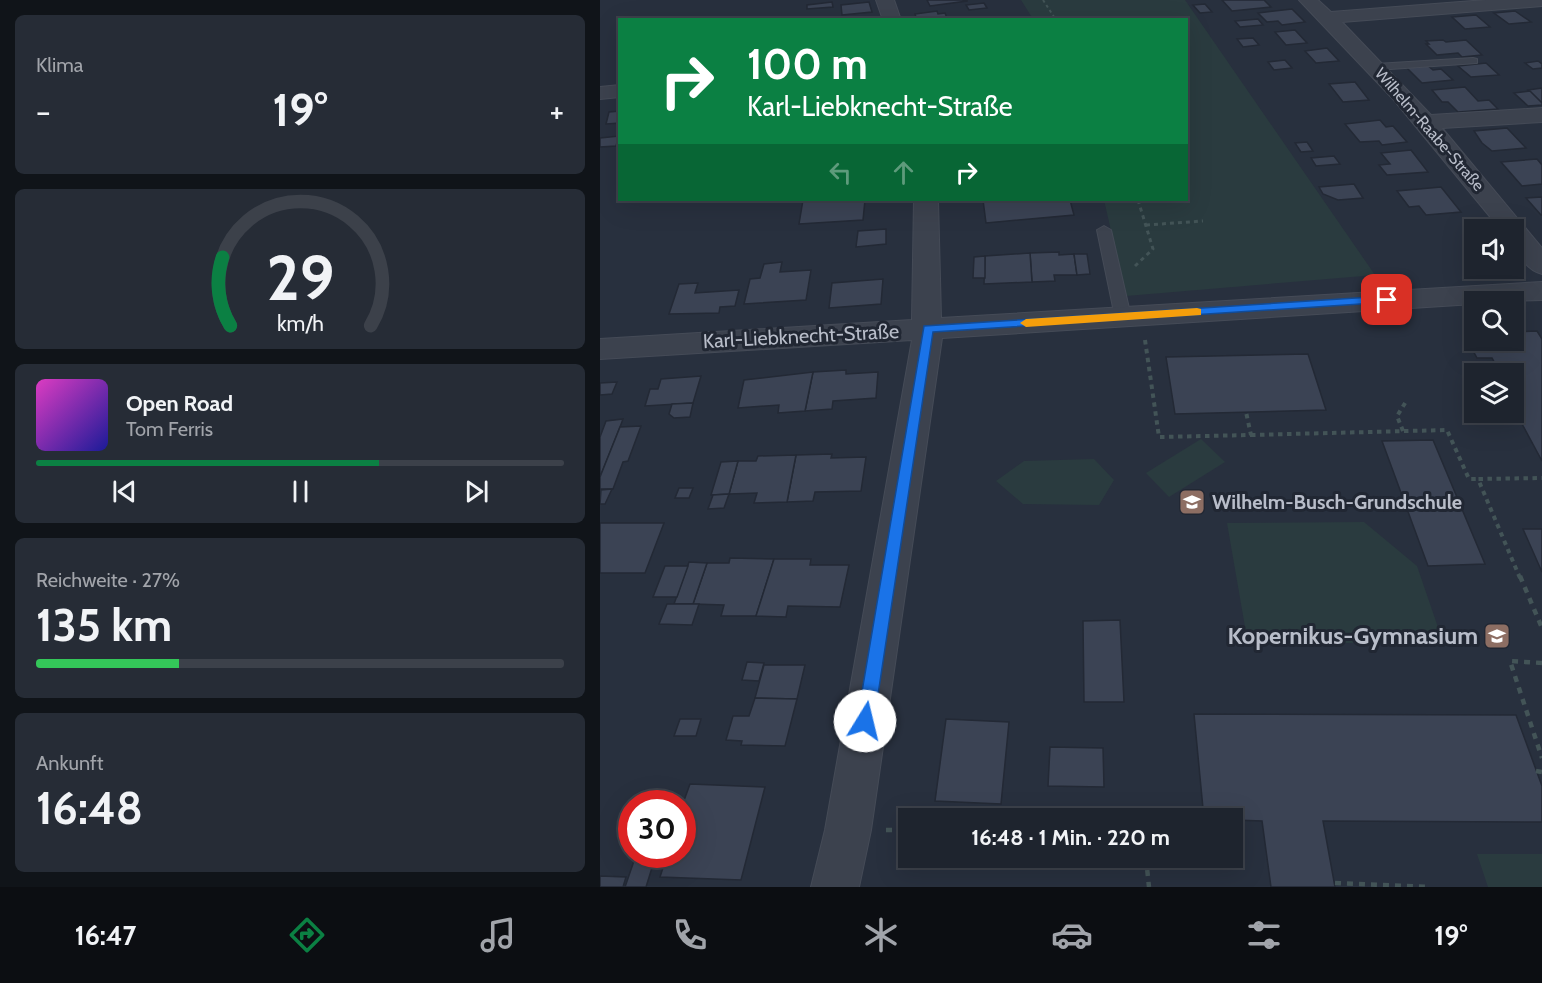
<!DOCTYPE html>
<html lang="de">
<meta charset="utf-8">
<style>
:root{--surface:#1e242e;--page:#262c36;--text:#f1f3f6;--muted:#a1a4aa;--line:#3c414a;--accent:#0b8043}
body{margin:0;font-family:Cabin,sans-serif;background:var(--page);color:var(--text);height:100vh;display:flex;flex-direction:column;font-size:22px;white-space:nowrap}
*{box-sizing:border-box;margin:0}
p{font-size:20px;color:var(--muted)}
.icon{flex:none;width:33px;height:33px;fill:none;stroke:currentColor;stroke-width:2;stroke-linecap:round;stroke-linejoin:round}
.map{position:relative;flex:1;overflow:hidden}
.side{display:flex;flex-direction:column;gap:15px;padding:15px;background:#101419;width:600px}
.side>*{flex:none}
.guide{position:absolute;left:18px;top:18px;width:570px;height:183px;border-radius:0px;box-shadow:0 6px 24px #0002,0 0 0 2px var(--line);background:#0b8043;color:#fff;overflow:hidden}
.tools{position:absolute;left:864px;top:219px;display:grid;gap:12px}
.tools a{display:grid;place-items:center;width:60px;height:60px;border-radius:0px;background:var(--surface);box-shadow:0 6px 24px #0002,0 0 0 2px var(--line);font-size:30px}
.speed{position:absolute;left:18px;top:790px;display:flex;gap:12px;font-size:30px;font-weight:700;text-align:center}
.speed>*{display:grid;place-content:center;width:78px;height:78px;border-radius:50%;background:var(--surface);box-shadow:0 6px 24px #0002,0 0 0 2px var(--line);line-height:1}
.speed .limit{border:9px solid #d22;background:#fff;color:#111}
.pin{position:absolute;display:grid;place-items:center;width:51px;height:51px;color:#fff;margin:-26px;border-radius:12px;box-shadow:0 3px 9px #0006}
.me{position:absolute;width:66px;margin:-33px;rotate:9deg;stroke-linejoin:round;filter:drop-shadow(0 0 4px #0008)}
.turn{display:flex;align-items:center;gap:21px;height:126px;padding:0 30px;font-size:27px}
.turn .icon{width:78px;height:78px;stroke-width:2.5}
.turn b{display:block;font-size:42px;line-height:51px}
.lanes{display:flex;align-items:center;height:57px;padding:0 30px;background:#0003;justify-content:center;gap:30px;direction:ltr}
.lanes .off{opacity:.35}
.big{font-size:45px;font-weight:800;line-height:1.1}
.side .tile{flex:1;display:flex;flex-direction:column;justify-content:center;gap:9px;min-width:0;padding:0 21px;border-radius:9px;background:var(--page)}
.side .dial{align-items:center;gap:0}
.dial svg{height:156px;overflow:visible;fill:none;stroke:var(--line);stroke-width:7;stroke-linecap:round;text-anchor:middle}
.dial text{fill:var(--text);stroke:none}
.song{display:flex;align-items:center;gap:18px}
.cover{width:72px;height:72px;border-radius:9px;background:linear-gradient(135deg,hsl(310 70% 55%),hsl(240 70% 35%))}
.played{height:6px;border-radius:3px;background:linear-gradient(90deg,var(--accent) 65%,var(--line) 65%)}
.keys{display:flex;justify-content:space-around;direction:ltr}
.heat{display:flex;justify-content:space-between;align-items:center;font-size:33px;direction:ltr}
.charge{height:9px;border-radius:4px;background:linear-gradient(90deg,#34c759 27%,var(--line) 0)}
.trip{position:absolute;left:298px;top:808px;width:345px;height:60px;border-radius:0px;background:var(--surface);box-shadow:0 6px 24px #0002,0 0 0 2px var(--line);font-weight:800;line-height:60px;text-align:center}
.tabs{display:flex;height:96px;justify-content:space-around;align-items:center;background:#0c0e12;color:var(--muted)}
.tabs .icon{width:42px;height:42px}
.tabs .active{color:var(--accent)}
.tabs b{font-size:27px;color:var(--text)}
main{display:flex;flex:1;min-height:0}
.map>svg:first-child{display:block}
.green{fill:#2a3b3f}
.building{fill:#3b4354;stroke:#232935;stroke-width:1.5}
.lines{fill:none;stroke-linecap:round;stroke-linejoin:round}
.service-casing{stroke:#454b57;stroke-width:2}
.minor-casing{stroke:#454b57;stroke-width:2}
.path-far3{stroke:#435457;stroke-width:2;stroke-dasharray:3 3;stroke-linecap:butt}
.path-far2{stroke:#435457;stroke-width:3;stroke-dasharray:4 4;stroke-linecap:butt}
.path-far1{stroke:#435457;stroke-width:4;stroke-dasharray:4.5 4.5;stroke-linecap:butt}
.path{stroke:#435457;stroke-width:4.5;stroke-dasharray:6 6;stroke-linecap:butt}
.service{fill:#3c424e;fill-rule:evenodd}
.minor{fill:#3c424e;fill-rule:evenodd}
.route{fill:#1a73e8;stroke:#114b97;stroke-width:1.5}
.slow{fill:#f59e0b}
.labels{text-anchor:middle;stroke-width:6;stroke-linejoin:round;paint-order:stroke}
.far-street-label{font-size:16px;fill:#b8bdc9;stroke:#212733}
.street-label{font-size:20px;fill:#b8bdc9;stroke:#212733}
.poi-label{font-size:20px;font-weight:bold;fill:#b8bdc9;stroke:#212733;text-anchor:start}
.near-poi-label{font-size:24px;font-weight:bold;fill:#b8bdc9;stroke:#212733;text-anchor:end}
</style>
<main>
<section class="side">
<div class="tile"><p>Klima</p>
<div class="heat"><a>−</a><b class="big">19°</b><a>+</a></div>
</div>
<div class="tile dial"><svg viewBox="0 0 100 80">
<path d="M14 69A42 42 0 1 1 86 69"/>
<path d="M14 69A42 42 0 0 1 10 34" stroke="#0b8043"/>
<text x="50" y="56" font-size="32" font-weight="700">29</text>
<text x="50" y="72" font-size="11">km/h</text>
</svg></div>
<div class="tile">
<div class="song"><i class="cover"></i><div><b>Open Road</b><p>Tom Ferris</p></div></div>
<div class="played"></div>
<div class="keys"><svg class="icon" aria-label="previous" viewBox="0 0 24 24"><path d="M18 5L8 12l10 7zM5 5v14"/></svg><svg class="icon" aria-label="pause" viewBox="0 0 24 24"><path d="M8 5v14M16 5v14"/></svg><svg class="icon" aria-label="next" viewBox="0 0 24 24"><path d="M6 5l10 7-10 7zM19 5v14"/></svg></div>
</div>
<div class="tile"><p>Reichweite · 27%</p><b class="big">135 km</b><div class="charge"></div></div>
<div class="tile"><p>Ankunft</p><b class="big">16:48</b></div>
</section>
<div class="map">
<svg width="942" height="887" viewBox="0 0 942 887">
<rect width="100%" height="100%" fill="#28303e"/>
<!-- green -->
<g class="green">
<path d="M421 0H585L775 275 526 296 504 200H586V20L433 19Z"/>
<path d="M601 439 625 462 569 497 546 473Z"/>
<path d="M494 459 514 480 499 505 423 504 396 481 424 461Z"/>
<path d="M764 522 817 566 843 642 648 644 627 523Z"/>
<path d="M877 854H942V887H888Z"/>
</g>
<!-- building -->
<g class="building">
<path d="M327 0H367V1L330 6Z"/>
<path d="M622 0H664L671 7 632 11Z"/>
<path d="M232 2 233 7 207 9V5Z"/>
<path d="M269 2 272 12 242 15 241 5Z"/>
<path d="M384 3 387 8 369 10 366 5Z"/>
<path d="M605 4 612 12 600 13 593 5Z"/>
<path d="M692 9 705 22 682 25 678 21 667 22 658 13Z"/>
<path d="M337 11 338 14 345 13 347 18 317 20 315 14Z"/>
<path d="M915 11 931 22 909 24 894 13Z"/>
<path d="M876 15 890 27 865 29 852 17Z"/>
<path d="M658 19 663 25 640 27 635 21Z"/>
<path d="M695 30 707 43 686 45 675 32Z"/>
<path d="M653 38 659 45 643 47 637 39Z"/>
<path d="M843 40 846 42 866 40 882 55 862 57 858 53 837 55 826 44H829L826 41Z"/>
<path d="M727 48 739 61 716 63 705 51Z"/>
<path d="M685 60 692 68 674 70 668 62Z"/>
<path d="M938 61 942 64V68L933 69 925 63Z"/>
<path d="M886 63 899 75 871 77 858 66Z"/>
<path d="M827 65 833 70 841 69 853 80 822 83 806 67Z"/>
<path d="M755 82 769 100 743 102 729 84Z"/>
<path d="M865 87 878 101 889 100 898 109 858 112 848 102H842L832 90Z"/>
<path d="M942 88V103L928 90Z"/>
<path d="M930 91 942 103V105L928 106 914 93Z"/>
<path d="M20 111V123L6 124 9 112Z"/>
<path d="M780 120 786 127 793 126 807 142 782 145 779 141 760 142 745 124Z"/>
<path d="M907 128 926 148 892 151 882 143 874 131Z"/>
<path d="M19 136 16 146 0 147V138Z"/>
<path d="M707 142 713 151 701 152 695 143Z"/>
<path d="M811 150 828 172 787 175 779 165 790 164 781 153Z"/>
<path d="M734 156 740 164 716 166 711 158Z"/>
<path d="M937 159 942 165V184L922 186 901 162Z"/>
<path d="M754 184 763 198 738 200 723 194 719 187Z"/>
<path d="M841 187 861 212 826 215 819 206 809 207 797 191Z"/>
<path d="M942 197V215H941L926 198Z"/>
<path d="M203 200H265L263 220 199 224Z"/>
<path d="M383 200H470L474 215 386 223Z"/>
<path d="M286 229V244L256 247 258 231Z"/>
<path d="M459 252V255L474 254 477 275H454L455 281 432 282 430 253Z"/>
<path d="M430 253 432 282 384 284 385 256Z"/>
<path d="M474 254H487L490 274 477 275Z"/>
<path d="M385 256V278H373L374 257Z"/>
<path d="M182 262 180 272 211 270 206 300 144 304 150 279 160 278 164 264Z"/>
<path d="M283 279 281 304 229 308 232 283Z"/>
<path d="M98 283 95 293 139 290 135 306 120 307 119 313 69 314 79 284Z"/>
<path d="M937 331 942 339V461L914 409V374H894L890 367H897L892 358H877L864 334H874V340H914V332Z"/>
<path d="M708 354 726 410 575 414 566 357Z"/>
<path d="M246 370V374L278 372 276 398 233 401 232 409 205 411 213 372Z"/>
<path d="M213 372 205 411 178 413 179 405 138 408 144 380Z"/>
<path d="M101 376 93 403 45 406 50 389H58L61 379Z"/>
<path d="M17 382 12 394 0 395V383Z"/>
<path d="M93 403 90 417 74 418 69 414 72 404Z"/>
<path d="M23 419 20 427 0 477V437L6 421Z"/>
<path d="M41 426 28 461 23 462 13 489H0V477L20 427Z"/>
<path d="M833 440 885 564 828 566 782 441Z"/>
<path d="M232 454 231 458 266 457 261 491 215 492 213 501 187 502 196 455Z"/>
<path d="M196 455 187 502 154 503 157 493 129 494 138 461H156L158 456Z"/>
<path d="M138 461 129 494 111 495 121 462Z"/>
<path d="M79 488H93L89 498H75Z"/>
<path d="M12 489 5 504H0L1 490Z"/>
<path d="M129 494 124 508 108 509 113 495Z"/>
<path d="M0 523H64L45 573H0Z"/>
<path d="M923 529H942V572Z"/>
<path d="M130 558 174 559 156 616H121L124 605 93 604 107 563H129Z"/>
<path d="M174 559H211L210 565H249L240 607 188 606 186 617 156 616Z"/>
<path d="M89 562 107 563 93 604H74Z"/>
<path d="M65 566H88L77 597H53Z"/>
<path d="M67 604H99L92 625 59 624Z"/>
<path d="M520 620 524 702H484L483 621Z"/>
<path d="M147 662 164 663 159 681 142 680Z"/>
<path d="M164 665H205L197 699 155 698Z"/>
<path d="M155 698 197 699 185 746 141 745 142 741 126 740 133 716H149Z"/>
<path d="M594 714 916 715 942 786V822L723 821 735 887H671L662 821 604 819Z"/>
<path d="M80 719H101L96 736H74Z"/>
<path d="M346 719 409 722 401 804 335 801Z"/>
<path d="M450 747 503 748 504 787 448 786Z"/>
<path d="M90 784 165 787 141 880 60 877 67 855H82V806Z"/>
<path d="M36 855H56L46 887H25Z"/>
<path d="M0 876 26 877 23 887H0Z"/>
</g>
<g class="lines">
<defs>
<g id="service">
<path d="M873 58 877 59V63L776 70 771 67 776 64Z"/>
<path d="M504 226 511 230 531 317 523 322 515 317 497 230Z"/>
</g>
<g id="minor">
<path d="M276 0H294L301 20H283Z"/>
<path d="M699 0H718L731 12 886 0H942V6L742 22 831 115 942 108V122L842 128 942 248V274C923 269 914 248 914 230H901L794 100Z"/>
<path d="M20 85V97L0 99V87Z"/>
<path d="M314 200H338L341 318 942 282V300L874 302V304L342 338 271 830 259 887H211L225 830 312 340 0 359V339L312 320Z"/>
</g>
</defs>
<!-- service casing -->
<use href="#service" class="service-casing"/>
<!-- minor casing -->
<use href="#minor" class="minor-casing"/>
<!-- path-far3 -->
<path class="path-far3" d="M443 0 456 20"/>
<!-- path-far2 -->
<g class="path-far2">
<path d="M546 225 603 221"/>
<path d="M535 266 553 249 538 200"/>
</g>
<!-- path-far1 -->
<g class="path-far1">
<path d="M545 340 559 437 651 435 646 412"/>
<path d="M803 431 797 416 807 400"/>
<path d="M651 435 847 430 869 479H878"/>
<path d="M920 578 878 479 942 478"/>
</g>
<!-- path -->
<g class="path">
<path d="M920 576 942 628"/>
<path d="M942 663 910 661 942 758"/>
<path d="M936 771 942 772"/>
<path d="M286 830H309"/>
<path d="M546 858 549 887"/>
<path d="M735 883 828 887"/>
</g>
<!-- service -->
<use href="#service" class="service"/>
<!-- minor -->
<use href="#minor" class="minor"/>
</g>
<!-- route -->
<path class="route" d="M787 296 793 300 791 302 333 332 274 721 272 727 265 730 259 727 257 721 324 326Z"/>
<!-- slow -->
<path class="slow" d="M597 308 601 309V315L426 327 420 323 426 319Z"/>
<!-- icons -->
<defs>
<symbol id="school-square" viewBox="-11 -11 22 22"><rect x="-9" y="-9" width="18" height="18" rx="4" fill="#8d6e63" stroke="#212733"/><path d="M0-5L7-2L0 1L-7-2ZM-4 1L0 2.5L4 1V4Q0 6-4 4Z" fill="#fff"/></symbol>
</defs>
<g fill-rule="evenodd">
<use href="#school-square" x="577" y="487" width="30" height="30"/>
<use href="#school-square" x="882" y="621" width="30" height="30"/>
</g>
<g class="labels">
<!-- far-street labels -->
<g class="far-street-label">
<text transform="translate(830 129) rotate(49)" y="6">Wilhelm-Raabe-Straße</text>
</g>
<!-- street labels -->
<g class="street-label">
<text transform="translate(201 336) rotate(-3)" y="7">Karl-Liebknecht-Straße</text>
</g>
<!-- poi labels -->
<g class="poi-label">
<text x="612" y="509">Wilhelm-Busch-Grundschule</text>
</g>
<!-- near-poi labels -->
<g class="near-poi-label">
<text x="878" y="644">Kopernikus-Gymnasium</text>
</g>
</g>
</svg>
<div class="tools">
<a><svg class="icon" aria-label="sound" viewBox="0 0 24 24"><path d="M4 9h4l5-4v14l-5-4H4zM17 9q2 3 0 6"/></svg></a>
<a><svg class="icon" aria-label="search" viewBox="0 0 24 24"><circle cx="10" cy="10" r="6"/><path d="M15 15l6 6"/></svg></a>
<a><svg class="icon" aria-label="layers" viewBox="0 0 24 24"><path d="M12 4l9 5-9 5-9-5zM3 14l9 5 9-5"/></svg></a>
</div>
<div class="speed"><div class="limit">30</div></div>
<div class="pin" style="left:787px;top:300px;background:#d93025"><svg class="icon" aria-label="arrive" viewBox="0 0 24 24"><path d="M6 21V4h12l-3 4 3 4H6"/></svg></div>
<svg class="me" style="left:265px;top:721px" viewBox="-20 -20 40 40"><circle r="19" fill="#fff"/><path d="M0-13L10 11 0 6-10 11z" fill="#1a73e8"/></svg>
<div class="trip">16:48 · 1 Min. · 220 m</div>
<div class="guide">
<div class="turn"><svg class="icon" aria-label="right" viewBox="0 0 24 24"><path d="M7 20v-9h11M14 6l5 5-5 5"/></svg><div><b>100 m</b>Karl-Liebknecht-Straße</div></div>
<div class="lanes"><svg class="icon off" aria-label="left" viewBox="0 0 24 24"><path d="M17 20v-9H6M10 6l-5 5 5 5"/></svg><svg class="icon off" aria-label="ahead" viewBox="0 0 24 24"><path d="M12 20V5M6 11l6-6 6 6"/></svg><svg class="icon" aria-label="right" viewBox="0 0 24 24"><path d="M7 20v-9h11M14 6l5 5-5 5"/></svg></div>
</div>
</div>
</main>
<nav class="tabs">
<b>16:47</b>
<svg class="icon active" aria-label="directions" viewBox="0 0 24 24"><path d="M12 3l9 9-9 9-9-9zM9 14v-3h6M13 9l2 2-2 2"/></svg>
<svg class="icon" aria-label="music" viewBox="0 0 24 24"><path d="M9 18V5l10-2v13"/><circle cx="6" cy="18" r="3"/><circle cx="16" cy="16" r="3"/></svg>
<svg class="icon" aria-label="phone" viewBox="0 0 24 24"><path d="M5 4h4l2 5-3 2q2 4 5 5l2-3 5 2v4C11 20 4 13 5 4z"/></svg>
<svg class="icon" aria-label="climate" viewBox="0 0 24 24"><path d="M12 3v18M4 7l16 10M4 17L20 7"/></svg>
<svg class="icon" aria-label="car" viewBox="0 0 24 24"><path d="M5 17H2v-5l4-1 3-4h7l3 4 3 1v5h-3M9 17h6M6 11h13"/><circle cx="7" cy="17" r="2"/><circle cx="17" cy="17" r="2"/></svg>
<svg class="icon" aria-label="filters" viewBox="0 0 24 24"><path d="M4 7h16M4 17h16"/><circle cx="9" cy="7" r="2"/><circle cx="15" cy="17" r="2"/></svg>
<b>19°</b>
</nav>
